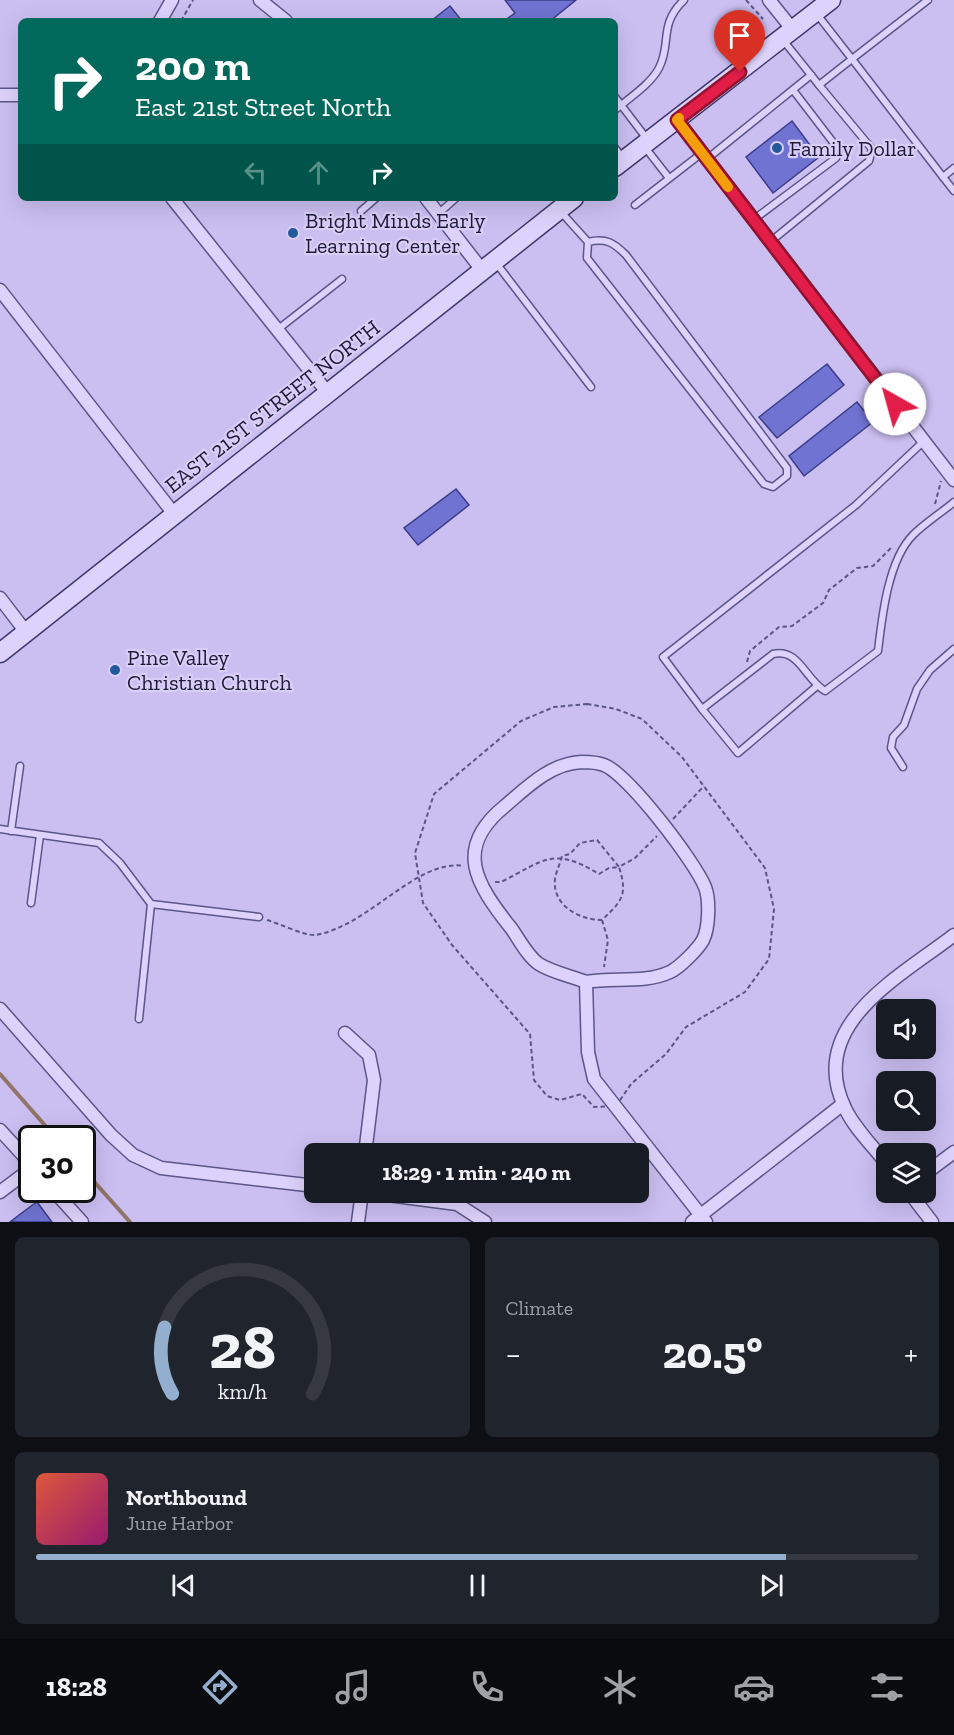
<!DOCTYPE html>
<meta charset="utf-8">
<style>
:root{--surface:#171b24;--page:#20242c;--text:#f1f3f6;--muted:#9ea1a6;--line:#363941;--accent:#93aece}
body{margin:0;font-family:"Zilla Slab",serif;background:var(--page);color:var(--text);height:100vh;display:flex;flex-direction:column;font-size:22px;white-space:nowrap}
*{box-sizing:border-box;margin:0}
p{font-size:20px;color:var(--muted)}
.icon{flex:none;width:33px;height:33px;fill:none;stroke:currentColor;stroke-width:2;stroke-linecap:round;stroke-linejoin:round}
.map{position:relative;height:1222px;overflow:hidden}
.drawer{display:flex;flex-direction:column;gap:15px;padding:15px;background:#0d0f14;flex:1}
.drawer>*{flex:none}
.hud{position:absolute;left:18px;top:18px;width:600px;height:183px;border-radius:9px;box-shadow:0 6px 24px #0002;background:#00695c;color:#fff;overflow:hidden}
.controls{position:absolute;left:876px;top:999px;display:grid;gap:12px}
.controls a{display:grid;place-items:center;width:60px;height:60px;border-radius:9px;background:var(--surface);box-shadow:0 6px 24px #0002;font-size:30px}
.speed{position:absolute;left:18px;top:1125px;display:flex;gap:12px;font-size:30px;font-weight:700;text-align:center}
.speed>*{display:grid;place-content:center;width:78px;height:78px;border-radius:50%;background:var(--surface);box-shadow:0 6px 24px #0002;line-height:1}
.speed .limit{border:3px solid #111;border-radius:9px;background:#fff;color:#111}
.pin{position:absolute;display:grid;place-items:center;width:51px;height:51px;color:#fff;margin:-62px -26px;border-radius:50% 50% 50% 0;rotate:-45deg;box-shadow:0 0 6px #0007}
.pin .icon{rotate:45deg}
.me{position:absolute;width:66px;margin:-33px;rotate:322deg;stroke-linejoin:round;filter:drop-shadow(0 0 4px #0008)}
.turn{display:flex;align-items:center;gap:21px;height:126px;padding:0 18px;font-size:27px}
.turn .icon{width:78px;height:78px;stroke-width:2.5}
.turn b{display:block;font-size:42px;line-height:51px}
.lanes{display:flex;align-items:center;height:57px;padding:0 18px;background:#0003;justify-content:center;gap:30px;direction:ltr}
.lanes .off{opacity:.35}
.big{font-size:45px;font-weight:700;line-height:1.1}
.drawer .tile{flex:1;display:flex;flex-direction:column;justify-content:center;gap:9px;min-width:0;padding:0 21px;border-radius:9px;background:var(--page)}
.drawer .dial{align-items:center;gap:0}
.dial svg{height:156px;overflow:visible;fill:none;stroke:var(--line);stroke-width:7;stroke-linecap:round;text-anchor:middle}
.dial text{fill:var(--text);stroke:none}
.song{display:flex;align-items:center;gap:18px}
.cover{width:72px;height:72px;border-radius:9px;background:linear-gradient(135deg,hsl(10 70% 55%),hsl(320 70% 35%))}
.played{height:6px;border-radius:3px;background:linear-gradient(90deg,var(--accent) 85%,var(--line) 85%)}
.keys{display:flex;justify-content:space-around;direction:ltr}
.heat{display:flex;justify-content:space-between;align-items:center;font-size:33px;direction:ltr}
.drawer .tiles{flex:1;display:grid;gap:15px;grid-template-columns:1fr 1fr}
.tile:last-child{grid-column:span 2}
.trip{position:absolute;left:304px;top:1143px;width:345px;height:60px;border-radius:9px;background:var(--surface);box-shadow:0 6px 24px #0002;font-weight:700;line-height:60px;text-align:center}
.dock{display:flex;height:96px;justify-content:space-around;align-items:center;background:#090b0e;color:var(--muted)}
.dock .icon{width:42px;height:42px}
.dock .active{color:var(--accent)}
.dock b{font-size:27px;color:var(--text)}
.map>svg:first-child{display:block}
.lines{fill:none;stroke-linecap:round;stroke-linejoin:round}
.stream{stroke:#907568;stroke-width:4}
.building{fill:#7173d2;stroke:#3a3d8b;stroke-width:1.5}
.service-casing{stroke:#5a568a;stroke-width:9}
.minor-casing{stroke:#5a568a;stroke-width:15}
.secondary-casing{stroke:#3c396c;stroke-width:21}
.path{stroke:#5a568a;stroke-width:2;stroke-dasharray:4.5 3;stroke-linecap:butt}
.service{stroke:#ddd2fb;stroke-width:6}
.minor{stroke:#ddd2fb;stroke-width:12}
.secondary{stroke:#ddd2fb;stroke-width:18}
.route-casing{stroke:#92132f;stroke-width:15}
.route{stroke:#e11d48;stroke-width:10}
.slow{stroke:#f59e0b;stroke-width:10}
.poi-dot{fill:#21599d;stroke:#d9cef8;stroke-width:2}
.labels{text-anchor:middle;stroke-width:4.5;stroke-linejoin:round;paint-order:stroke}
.poi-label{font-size:22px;fill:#1d1b38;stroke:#d9cef8;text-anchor:start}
.street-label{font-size:22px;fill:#1d1b38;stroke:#d9cef8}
</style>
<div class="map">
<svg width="954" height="1222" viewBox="0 0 954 1222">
<rect width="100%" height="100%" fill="#cbbef1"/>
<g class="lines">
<!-- stream -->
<g class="stream">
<path d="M0 1074 56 1138"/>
<path d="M82 1168 130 1222"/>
</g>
</g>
<!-- building -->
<g class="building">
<path d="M505 0H576L550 21H504L515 13Z"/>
<path d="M450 6 462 21H431Z"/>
<path d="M792 121 819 157 773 193 746 157Z"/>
<path d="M827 364 844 385 777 438 759 417Z"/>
<path d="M857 402 873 422 804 476 789 456Z"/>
<path d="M456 489 469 505 418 545 404 528Z"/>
<path d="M37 1202 52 1222H10L31 1206Z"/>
</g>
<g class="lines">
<defs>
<g id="service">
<path d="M816 13 852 59 928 0"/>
<path d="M783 40 819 85 852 59 943 177"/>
<path d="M615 97 647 139"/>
<path d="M615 110C629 98 650 85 659 68 672 43 658 25 684 0"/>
<path d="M644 146 669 178"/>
<path d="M615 148 622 157"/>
<path d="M707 159 811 75"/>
<path d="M954 168 943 177 954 191"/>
<path d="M635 205 702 153"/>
<path d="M361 211 376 198"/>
<path d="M561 212 588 242C606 238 613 242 626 255L787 468V476L773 487 764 484 587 258 588 242"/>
<path d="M438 214 456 198"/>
<path d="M753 220 836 158 839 150 793 90"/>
<path d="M770 242 869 161 872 149 819 85"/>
<path d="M496 263 591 387"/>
<path d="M277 330 342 279"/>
<path d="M924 441 856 505 663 657 702 709 773 654C799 648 805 679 825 691L878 651C882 617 888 560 913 535 925 523 941 513 954 502"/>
<path d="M702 709 738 753 817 686"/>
<path d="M903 767 891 748 893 737 904 725 917 689 930 670 954 649"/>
<path d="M0 829 99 843 120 863 151 904 259 917"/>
<path d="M11 831 20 766"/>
<path d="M31 903 40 835"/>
<path d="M139 1019 151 904"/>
</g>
<g id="minor">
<path d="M260 0 286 21"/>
<path d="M769 0 793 30"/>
<path d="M160 21 172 0"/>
<path d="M0 95H21"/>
<path d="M677 120 954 480"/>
<path d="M172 198 327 392"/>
<path d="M426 198 482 270"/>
<path d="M0 290 174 514"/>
<path d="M0 598 26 632"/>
<path d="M586 982C571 976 551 972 539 964 528 957 519 939 511 928 476 884 453 848 505 806 527 787 551 763 582 762 588 762 599 763 604 765 628 774 695 862 705 887 710 900 709 928 703 940 698 949 679 968 670 972 644 984 614 977 586 982L588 1052 594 1079 706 1222"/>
<path d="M0 1009 111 1135 133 1155 161 1168 315 1186"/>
<path d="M345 1033 369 1055 374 1080 365 1154"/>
<path d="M0 1130 32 1165"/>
<path d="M886 1163C873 1146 854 1128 845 1108 805 1025 900 977 954 935"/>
<path d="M926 1173 954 1152"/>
<path d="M53 1190 82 1222"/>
<path d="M0 1192 32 1168"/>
<path d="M365 1192 457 1204 485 1222"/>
<path d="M909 1192 932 1222"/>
<path d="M358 1222 362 1192"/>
<path d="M692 1222 843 1104"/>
</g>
<g id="secondary">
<path d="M615 167 831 0"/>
<path d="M0 653 574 198"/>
</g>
</defs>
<!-- service casing -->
<use href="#service" class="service-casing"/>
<!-- minor casing -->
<use href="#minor" class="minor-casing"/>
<!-- secondary casing -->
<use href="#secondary" class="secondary-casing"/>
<!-- path -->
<g class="path">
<path d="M746 0 763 19"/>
<path d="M181 21 193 0"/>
<path d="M935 504 941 481"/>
<path d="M747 662 750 651 779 627 792 626 823 603 829 590 857 568 873 566 893 546"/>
<path d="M587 704 616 709 642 719 682 757 765 868 774 909 769 959 745 992 686 1027 666 1054 631 1084 616 1106 594 1107 582 1094 560 1100 547 1096 534 1080 530 1034 452 945 423 903 415 853 434 794 521 721 554 707Z"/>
<path d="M673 819 704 786"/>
<path d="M495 882H501C545 860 553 846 599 874L609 868 619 867C628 895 622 901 602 920 580 920 552 906 555 879 556 872 560 864 562 856L570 854 580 843 597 840 619 867 635 858 657 836"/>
<path d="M267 920C278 923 305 936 315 935 368 927 417 858 464 866"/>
<path d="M602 920 608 940 604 967"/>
</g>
<!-- service -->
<use href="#service" class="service"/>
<!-- minor -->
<use href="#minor" class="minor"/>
<!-- secondary -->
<use href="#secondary" class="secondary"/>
</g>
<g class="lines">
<defs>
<path id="route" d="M740 72 677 120 895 404"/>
</defs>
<!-- route casing -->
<use href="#route" class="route-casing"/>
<!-- route -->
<use href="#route" class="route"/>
<!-- slow -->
<path class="slow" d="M679 118 677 120 728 187"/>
</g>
<!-- markers -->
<g class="poi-dot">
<circle cx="777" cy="148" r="6"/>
<circle cx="293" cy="233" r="6"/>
<circle cx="115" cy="670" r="6"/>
</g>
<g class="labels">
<!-- poi labels -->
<g class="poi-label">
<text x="789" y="156">Family Dollar</text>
<text x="305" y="228">Bright Minds Early<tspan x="305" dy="25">Learning Center</tspan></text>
<text x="127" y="665">Pine Valley<tspan x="127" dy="25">Christian Church</tspan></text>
</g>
<!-- street labels -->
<g class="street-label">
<text transform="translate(272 406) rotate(-38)" y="8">EAST 21ST STREET NORTH</text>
</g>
</g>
</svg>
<div class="controls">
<a><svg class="icon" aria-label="sound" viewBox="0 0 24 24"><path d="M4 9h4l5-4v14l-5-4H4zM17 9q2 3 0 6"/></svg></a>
<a><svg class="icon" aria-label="search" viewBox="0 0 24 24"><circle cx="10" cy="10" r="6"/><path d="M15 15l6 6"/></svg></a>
<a><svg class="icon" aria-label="layers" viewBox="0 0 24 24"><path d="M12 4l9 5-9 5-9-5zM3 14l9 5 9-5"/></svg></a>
</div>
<div class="speed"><div class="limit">30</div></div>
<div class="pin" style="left:740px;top:72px;background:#d93025"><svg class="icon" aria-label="arrive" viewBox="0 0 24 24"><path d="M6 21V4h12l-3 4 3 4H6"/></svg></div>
<svg class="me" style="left:895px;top:404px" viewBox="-20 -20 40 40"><circle r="19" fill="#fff"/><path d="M0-13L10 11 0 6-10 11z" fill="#e11d48"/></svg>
<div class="trip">18:29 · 1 min · 240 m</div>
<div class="hud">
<div class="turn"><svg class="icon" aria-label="right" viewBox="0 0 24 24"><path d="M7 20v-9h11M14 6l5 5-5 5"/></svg><div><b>200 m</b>East 21st Street North</div></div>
<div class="lanes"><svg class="icon off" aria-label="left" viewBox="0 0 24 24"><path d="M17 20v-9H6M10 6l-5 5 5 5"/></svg><svg class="icon off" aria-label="ahead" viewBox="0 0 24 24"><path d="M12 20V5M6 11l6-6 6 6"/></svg><svg class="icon" aria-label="right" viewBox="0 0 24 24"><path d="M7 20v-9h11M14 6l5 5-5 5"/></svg></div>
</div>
</div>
<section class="drawer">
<div class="tiles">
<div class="tile dial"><svg viewBox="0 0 100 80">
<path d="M14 69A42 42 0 1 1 86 69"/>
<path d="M14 69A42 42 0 0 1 10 35" stroke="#93aece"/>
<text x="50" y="56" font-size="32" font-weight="700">28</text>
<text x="50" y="72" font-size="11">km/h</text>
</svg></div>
<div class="tile"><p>Climate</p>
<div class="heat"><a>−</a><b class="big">20.5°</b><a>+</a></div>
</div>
<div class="tile">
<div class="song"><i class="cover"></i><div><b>Northbound</b><p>June Harbor</p></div></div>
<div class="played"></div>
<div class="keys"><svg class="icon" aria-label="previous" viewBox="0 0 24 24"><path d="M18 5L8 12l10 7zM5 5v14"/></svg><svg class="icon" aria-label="pause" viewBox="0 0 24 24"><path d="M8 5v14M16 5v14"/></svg><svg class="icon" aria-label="next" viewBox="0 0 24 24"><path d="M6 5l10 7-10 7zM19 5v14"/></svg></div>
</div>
</div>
</section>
<nav class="dock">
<b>18:28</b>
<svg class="icon active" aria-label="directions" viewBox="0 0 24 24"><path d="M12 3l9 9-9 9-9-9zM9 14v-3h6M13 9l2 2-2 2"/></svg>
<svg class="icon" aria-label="music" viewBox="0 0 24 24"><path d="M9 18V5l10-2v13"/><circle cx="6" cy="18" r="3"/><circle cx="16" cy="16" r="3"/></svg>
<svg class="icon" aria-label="phone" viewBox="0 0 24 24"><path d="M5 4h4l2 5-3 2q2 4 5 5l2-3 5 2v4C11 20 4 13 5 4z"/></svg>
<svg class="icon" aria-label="climate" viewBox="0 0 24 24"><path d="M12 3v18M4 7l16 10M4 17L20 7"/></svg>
<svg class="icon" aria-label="car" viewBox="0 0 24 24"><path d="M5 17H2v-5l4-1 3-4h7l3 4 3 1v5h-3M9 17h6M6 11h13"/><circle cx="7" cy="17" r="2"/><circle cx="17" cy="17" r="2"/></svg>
<svg class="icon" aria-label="filters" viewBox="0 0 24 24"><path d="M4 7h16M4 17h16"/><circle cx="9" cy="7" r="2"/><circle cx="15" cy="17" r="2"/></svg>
</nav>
